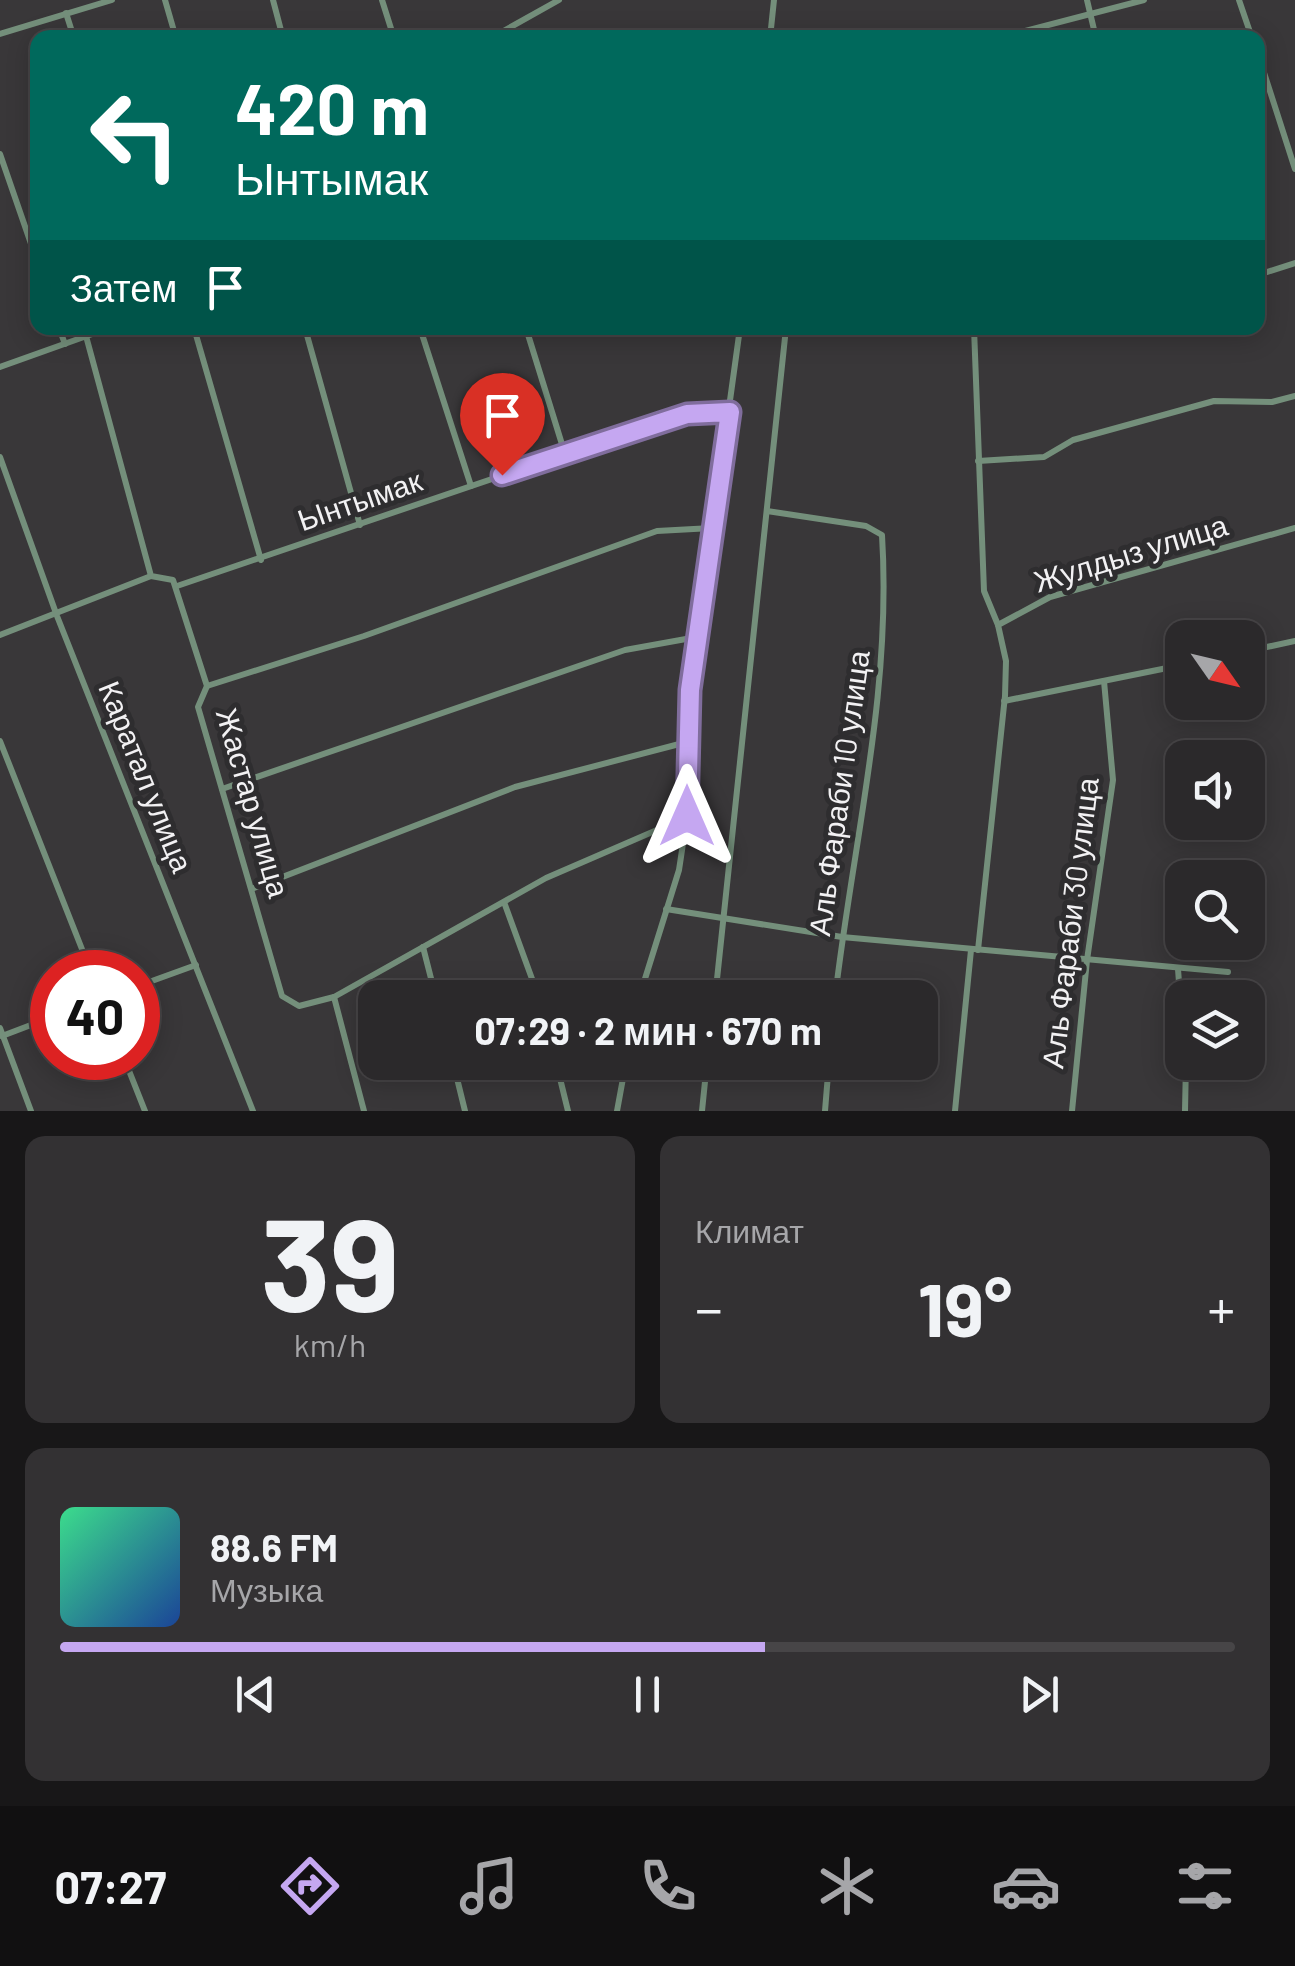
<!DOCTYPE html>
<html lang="ru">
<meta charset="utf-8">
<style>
:root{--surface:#2b292b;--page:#333133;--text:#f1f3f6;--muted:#a6a6a9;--line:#474547;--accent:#c5a7f1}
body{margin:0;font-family:Barlow,sans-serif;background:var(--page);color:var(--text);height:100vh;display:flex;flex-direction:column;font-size:38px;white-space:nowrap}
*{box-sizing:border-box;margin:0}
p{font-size:32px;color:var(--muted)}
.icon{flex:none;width:55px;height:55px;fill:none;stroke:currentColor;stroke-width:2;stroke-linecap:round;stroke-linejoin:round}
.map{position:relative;height:1111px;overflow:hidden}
.details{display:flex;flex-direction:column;gap:25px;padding:25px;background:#181718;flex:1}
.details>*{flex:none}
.hud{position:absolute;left:30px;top:30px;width:1235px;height:305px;border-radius:20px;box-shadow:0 5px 25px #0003,0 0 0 2px var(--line);background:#00695c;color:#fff;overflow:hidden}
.needle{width:65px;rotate:124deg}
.fabs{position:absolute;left:1165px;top:620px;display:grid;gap:20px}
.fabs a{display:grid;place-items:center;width:100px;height:100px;border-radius:20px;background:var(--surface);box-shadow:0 5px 25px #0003,0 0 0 2px var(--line);font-size:50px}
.speed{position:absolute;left:30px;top:950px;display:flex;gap:20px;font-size:50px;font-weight:700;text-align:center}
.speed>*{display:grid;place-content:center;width:130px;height:130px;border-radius:50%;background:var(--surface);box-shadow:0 5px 25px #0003,0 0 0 2px var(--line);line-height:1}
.speed .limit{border:15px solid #d22;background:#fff;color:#111}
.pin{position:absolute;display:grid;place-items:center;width:85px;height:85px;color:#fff;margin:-102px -42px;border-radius:50% 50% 50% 0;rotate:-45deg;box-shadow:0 0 10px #0007}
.pin .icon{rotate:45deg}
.me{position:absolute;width:110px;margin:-55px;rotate:0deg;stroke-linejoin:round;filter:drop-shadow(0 0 8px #0008)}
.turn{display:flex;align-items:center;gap:35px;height:210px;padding:0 40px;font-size:45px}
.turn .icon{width:130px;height:130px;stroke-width:2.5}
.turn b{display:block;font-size:70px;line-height:85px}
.then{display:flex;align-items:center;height:95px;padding:0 40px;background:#0003;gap:20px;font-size:38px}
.big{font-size:75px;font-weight:700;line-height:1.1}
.details .widget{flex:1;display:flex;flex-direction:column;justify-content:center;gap:15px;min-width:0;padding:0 35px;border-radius:20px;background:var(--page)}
.details .dial{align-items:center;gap:0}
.dial b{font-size:130px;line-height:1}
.song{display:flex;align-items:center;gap:30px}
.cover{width:120px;height:120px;border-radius:15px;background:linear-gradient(135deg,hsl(150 70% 55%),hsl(220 70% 35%))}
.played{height:10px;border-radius:5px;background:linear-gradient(90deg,var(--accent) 60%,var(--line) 60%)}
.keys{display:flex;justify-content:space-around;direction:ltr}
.heat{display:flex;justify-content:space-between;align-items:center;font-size:55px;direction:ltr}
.details .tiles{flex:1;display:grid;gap:25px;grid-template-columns:1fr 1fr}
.widget:last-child{grid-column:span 2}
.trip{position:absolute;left:358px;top:980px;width:580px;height:100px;border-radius:20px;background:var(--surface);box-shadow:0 5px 25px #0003,0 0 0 2px var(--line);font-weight:700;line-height:100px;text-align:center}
.tab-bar{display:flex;height:160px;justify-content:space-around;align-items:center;background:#111011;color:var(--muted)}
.tab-bar .icon{width:70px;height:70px}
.tab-bar .on{color:var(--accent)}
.tab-bar b{font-size:45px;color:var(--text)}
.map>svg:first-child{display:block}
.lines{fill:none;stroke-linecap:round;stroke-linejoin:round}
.minor{stroke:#748f7b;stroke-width:6}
.route-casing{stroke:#806d9d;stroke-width:25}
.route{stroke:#c5a7f1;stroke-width:18}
.labels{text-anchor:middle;stroke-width:10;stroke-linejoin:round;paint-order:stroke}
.street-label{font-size:30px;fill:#f2f1f3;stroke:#2e2d2f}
</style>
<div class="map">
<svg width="1295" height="1111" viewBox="0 0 1295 1111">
<rect width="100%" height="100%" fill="#393739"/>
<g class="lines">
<!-- minor -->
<g class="minor">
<path d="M165 0 176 38"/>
<path d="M273 0 283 38"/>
<path d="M382 0 394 38"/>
<path d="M1087 0 1096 38"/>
<path d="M1239 0 1252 38"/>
<path d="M66 13 74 38"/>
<path d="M0 34 112 0"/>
<path d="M491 38 559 0"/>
<path d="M770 38 774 0"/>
<path d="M998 38 1144 0"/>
<path d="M1258 54 1295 169"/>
<path d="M0 154 38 264"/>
<path d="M1258 275 1295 263"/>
<path d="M59 328 65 344"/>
<path d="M194 328 261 560"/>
<path d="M305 328 360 525"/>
<path d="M420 328 471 486"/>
<path d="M526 328 565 454"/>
<path d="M974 328 984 591 998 625"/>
<path d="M990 328H1075"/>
<path d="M86 336 151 576 173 580 207 686 198 707 282 996 299 1006 334 997 546 878 687 817"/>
<path d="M0 367 109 328"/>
<path d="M0 457 57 616 253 1111"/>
<path d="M978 461 1044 457 1073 440 1214 401 1272 402 1295 396"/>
<path d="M767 511 866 526 882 535C892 693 853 842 835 998"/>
<path d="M177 586 645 427 708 410 730 412"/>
<path d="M0 635 151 576"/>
<path d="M1248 651 1295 641"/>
<path d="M207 686 364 636 657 531 712 528"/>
<path d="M1004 701 1182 665"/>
<path d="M0 741 91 972"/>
<path d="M222 789 625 650 697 637"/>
<path d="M254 888 515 787 687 742"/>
<path d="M504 902 539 998"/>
<path d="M666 909 842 937 1228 972"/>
<path d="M423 947 436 998"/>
<path d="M978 950 1005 696 1006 661 998 625 1050 597 1295 528"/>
<path d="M1178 969 1182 1023"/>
<path d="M138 986 196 965"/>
<path d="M334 997 364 1111"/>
<path d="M639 998 679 870 687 817 690 690 740 328"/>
<path d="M715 998 786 328"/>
<path d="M0 1028 31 1111"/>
<path d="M2 1036 52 1017"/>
<path d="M124 1058 145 1111"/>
<path d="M453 1062 465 1111"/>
<path d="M556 1062 568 1111"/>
<path d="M617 1111 626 1062"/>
<path d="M702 1111 707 1062"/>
<path d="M825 1111 829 1062"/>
<path d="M955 1111 971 950"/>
<path d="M1072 1111 1087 960 1113 780 1104 681"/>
<path d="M1185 1111 1186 1062"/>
</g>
</g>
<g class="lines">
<defs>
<path id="route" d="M502 475 687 414 730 412 690 690 687 816"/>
</defs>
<!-- route casing -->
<use href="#route" class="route-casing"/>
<!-- route -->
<use href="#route" class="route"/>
</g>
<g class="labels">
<!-- street labels -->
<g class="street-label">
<text transform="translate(360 501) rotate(-19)" y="10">Ынтымак</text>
<text transform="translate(1131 554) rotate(-17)" y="10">Жулдыз улица</text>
<text transform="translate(145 777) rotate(68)" y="10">Каратал улица</text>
<text transform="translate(840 793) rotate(-82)" y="10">Аль Фараби 10 улица</text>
<text transform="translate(252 803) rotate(74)" y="10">Жастар улица</text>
<text transform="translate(1071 923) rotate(-83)" y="10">Аль Фараби 30 улица</text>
</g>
</g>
</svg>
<div class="fabs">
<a><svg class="needle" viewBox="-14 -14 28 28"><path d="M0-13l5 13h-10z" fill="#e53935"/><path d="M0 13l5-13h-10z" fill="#a6a6a9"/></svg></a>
<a><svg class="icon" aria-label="sound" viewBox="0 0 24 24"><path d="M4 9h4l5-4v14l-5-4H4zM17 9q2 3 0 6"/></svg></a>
<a><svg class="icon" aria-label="search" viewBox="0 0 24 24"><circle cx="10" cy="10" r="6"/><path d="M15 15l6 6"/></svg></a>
<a><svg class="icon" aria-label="layers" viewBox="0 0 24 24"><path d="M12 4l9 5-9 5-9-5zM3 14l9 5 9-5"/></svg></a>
</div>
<div class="speed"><div class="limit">40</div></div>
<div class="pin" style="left:502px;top:475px;background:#d93025"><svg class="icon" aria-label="arrive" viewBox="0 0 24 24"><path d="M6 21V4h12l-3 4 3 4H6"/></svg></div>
<svg class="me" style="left:687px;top:816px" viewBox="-20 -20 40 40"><path d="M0-17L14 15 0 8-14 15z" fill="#c5a7f1" stroke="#fff" stroke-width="4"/></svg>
<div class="trip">07:29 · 2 мин · 670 m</div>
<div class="hud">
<div class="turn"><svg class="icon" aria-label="left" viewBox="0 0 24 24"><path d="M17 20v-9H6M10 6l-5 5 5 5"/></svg><div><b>420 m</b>Ынтымак</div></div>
<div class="then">Затем<svg class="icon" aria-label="arrive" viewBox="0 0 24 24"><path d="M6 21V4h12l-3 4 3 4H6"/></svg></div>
</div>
</div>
<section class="details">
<div class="tiles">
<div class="widget dial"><b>39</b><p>km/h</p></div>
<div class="widget"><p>Климат</p>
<div class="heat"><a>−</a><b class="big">19°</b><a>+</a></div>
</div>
<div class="widget">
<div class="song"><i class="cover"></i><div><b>88.6 FM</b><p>Музыка</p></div></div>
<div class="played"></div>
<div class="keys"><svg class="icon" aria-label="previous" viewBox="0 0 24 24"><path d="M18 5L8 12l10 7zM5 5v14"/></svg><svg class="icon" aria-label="pause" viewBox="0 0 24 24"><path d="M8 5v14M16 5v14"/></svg><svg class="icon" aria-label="next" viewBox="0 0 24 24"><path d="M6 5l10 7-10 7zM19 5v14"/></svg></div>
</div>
</div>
</section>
<nav class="tab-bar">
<b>07:27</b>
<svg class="icon on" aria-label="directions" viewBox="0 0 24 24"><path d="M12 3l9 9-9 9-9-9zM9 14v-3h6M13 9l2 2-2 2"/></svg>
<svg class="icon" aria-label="music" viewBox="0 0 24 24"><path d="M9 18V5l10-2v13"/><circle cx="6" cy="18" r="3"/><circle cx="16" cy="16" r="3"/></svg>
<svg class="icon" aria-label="phone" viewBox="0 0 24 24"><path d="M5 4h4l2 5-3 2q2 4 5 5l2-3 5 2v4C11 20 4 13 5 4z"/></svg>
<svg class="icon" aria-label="climate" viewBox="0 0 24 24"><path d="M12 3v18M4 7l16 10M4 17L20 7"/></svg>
<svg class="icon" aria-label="car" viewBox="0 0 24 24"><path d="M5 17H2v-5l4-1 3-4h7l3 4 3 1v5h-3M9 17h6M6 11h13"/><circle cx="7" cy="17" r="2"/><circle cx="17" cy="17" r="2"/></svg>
<svg class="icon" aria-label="filters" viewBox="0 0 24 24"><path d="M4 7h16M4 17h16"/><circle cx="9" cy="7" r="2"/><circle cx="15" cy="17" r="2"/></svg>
</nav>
